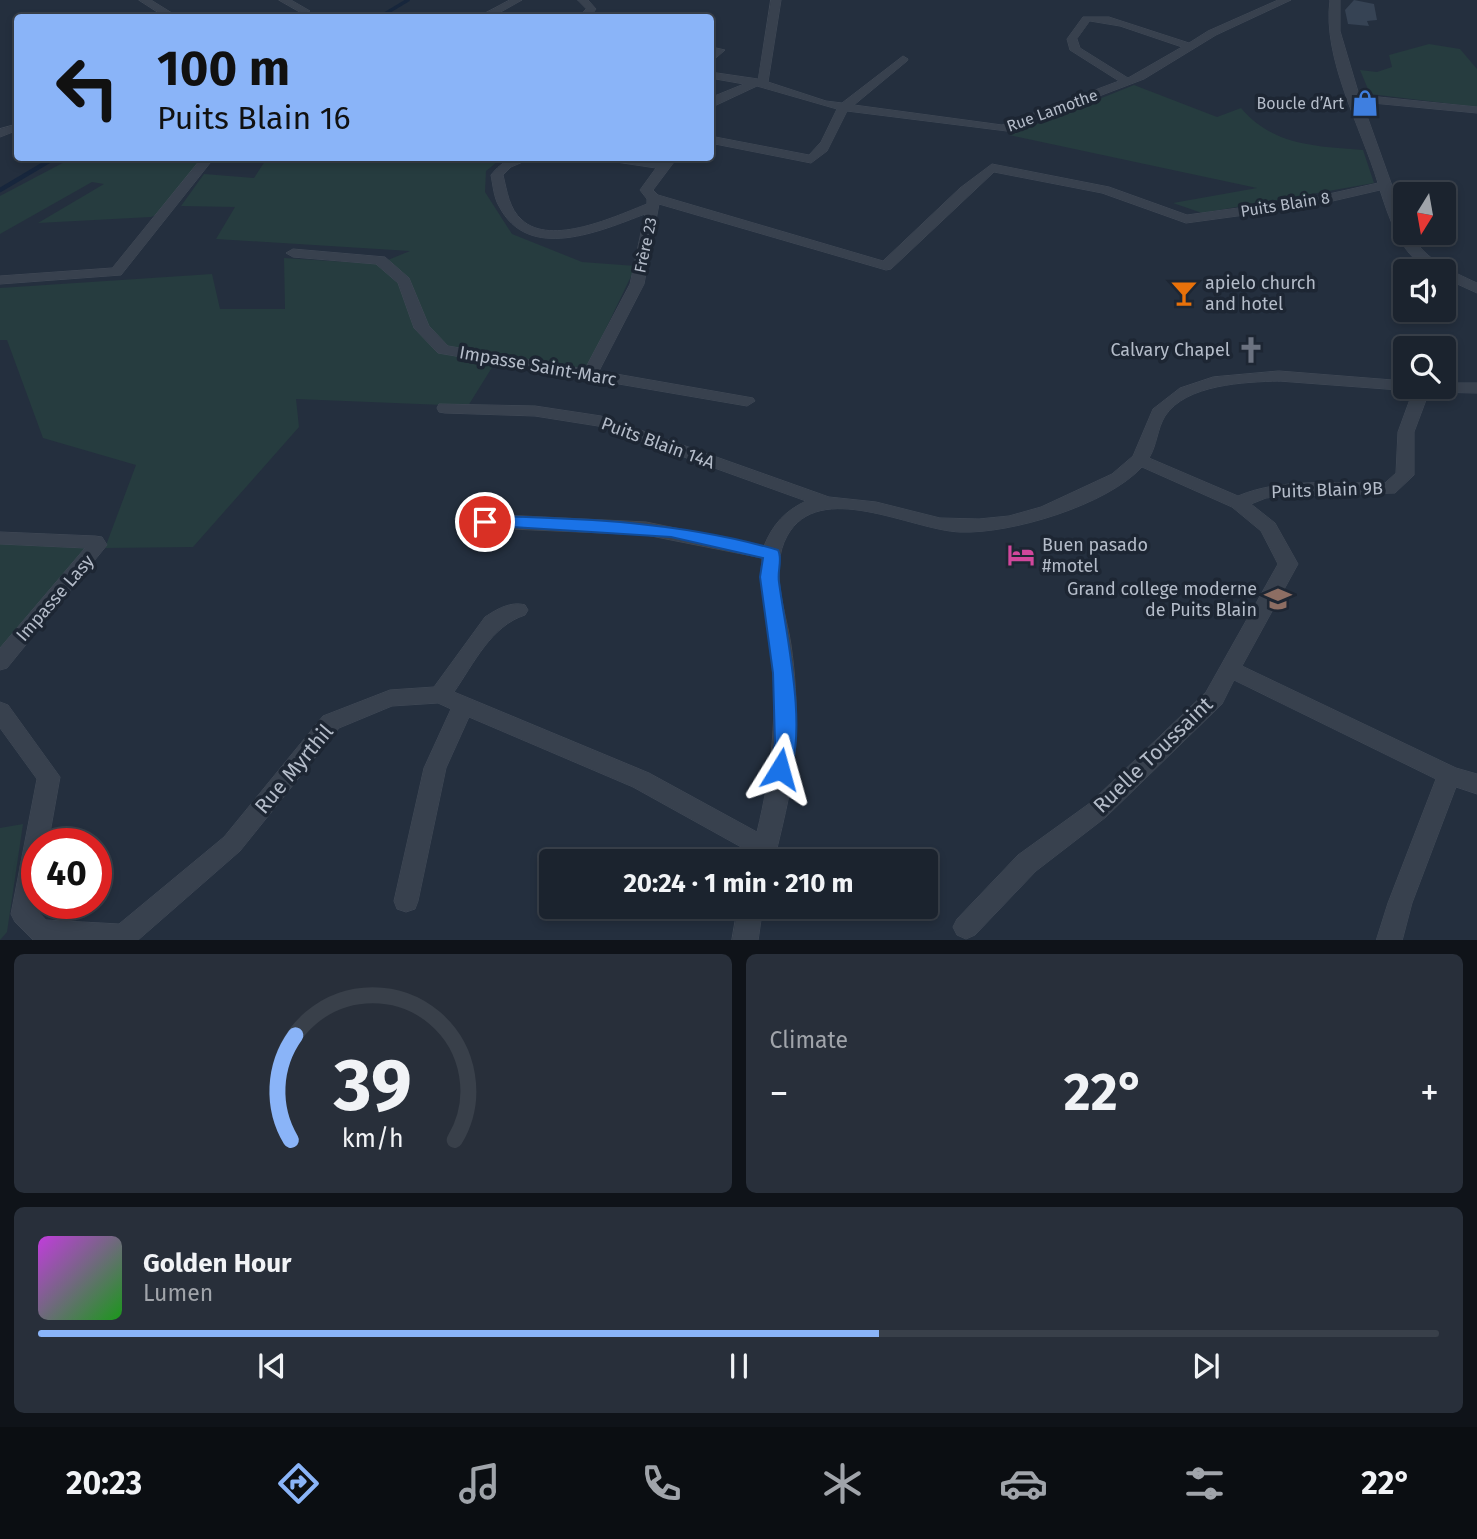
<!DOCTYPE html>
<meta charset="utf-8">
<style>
:root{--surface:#1b232e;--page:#282f3a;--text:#f1f3f6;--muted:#a0a4aa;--line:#39404a;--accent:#8ab4f8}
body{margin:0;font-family:"Fira Sans",sans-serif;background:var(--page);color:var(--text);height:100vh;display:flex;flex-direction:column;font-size:26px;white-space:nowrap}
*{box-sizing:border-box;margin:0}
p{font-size:23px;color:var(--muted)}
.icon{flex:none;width:38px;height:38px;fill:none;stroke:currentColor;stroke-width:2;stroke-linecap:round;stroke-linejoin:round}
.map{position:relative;height:940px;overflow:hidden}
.sheet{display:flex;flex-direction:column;gap:14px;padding:14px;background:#0f1319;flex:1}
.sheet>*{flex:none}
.banner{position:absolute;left:14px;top:14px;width:700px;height:147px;border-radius:7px;box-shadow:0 4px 10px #0003,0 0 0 2px var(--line);background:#8ab4f8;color:#111;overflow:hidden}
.needle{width:46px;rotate:191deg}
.buttons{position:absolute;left:1393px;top:182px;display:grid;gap:14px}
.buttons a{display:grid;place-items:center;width:63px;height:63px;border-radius:7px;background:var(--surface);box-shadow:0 4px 10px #0003,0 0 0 2px var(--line);font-size:35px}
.speed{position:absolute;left:21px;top:828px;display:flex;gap:14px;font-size:35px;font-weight:700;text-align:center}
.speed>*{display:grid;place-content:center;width:91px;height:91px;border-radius:50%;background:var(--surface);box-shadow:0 4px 10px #0003,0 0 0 2px var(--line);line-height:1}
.speed .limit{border:10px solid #d22;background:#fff;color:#111}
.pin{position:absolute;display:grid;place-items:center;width:60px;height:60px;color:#fff;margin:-30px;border:4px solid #fff;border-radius:50%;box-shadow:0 2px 7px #0007}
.me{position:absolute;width:77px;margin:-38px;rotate:8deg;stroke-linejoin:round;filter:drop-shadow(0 0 5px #0008)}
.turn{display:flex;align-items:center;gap:24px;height:147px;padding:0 28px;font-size:32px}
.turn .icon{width:91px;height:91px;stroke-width:2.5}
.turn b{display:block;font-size:49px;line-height:60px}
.big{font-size:52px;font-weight:700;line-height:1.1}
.sheet .widget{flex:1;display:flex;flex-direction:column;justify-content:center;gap:10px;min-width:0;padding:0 24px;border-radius:10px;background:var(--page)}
.sheet .dial{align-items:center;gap:0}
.dial svg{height:182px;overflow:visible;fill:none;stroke:var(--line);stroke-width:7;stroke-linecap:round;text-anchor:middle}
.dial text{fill:var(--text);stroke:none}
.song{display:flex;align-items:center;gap:21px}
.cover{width:84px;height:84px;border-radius:10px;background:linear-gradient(135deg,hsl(290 70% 55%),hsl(120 70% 35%))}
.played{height:7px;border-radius:4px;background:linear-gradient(90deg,var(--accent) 60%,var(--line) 60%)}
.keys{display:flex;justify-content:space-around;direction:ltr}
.heat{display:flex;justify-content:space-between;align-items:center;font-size:38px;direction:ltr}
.sheet .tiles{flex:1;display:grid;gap:14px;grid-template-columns:1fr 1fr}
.widget:last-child{grid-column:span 2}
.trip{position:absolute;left:539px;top:849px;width:399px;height:70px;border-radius:7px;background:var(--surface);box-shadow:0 4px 10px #0003,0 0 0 2px var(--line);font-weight:700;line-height:70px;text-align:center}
.tabs{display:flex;height:112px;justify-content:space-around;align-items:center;background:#0b0e12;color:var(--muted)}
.tabs .icon{width:49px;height:49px}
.tabs .selected{color:var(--accent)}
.tabs b{font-size:32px;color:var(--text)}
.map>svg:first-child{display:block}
.green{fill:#263c3f}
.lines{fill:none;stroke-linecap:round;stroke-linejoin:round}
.stream-far1{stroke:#17263c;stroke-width:3.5}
.stream{stroke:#17263c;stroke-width:4.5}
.building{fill:#364354}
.minor-casing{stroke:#414a57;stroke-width:1}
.minor{fill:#38414e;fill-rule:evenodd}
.route{fill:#1a73e8;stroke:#114b97;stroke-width:2}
.labels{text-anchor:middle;stroke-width:7;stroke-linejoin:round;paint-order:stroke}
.far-poi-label{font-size:16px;fill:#b4bcc9;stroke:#1d2633;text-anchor:end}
.far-street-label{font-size:16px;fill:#b4bcc9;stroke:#1d2633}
.poi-label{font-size:18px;fill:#b4bcc9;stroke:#1d2633;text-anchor:start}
.street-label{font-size:18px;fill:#b4bcc9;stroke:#1d2633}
.near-street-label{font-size:21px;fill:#b4bcc9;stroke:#1d2633}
</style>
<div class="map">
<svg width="1477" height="941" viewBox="0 0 1477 941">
<rect width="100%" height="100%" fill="#242f3e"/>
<!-- green -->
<g class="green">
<path d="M1429 44 1460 49 1477 69V107L1370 94 1360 70 1377 72 1392 67 1389 55Z"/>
<path d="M1134 85 1217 117 1241 108C1273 146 1317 146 1363 150L1374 183 1202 213 1173 203 1257 188 1009 135Z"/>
<path d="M72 158H202L162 213 151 217 38 223 104 184 92 182 0 234V196Z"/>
<path d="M267 158H502L486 171 485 192 512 234 582 262 636 266 585 372 496 361 468 406 296 399 299 427 193 547 105 548 136 465 43 438 7 340H0V288L212 274 220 309H285L284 258 378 264 410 251 216 239 235 207 181 206 204 174 254 178Z"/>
<path d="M0 544 86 548 0 655Z"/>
<path d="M23 824 7 932 0 940V828Z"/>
</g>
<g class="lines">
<!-- stream-far1 -->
<path class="stream-far1" d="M378 18 408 0"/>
<!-- stream -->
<path class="stream" d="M0 190 54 158"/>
</g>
<!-- building -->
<path class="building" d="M1354 0 1374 4 1377 20 1367 21 1369 26 1348 24 1345 10Z"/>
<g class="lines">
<defs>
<g id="minor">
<path d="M139 0H151L180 18H167Z"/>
<path d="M279 0H291L310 11 302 13Z"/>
<path d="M510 0H522L490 18H476Z"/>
<path d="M578 0H588L596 9 589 18H578L586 9Z"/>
<path d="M771 0H781L768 82 826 101 842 103 903 56 908 59 907 61 854 105 1002 125 1119 81 1070 50 1067 39 1083 17H1109L1189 43 1208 31 1278 0H1291L1216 35 1144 79 1007 131 847 111 827 151 811 163 710 143V136L809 155 821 142 837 109 757 86 710 108 712 97 744 84 710 78V72L758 79ZM1090 21 1120 26 1182 47 1128 78 1080 48 1077 39Z"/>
<path d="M1330 0H1340V31L1359 95 1477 107V113L1362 102 1405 222V233H1410C1425 260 1451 271 1477 283V293L1444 278V271C1405 271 1390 220 1380 190L1311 206 1186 223 1102 193 994 172 891 269 886 270 659 204 644 284 599 371 753 398 755 401 747 406 438 353 414 328 398 283 376 264 293 257 286 253 293 249 385 257 409 278 429 326 448 346 585 369 630 284 645 214C600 231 528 263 499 206 494 198 493 185 491 175 503 160 513 156 532 158L511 167 503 175C507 191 509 209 522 220 551 247 616 216 647 204V199L640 190 656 168 616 162H570L564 158H634L662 162 665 158H677L653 190 658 195 883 261 960 188 992 164 1109 187 1187 215 1311 198 1378 183C1361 127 1322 58 1330 0Z"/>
<path d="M716 48 725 50 710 63V54Z"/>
<path d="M18 124V130L0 137V129Z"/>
<path d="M202 158H214L121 275 0 284V276L112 268Z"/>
<path d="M1279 371 1405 381V387H1444V383H1477V393L1429 392 1414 432V475L1395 493 1283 496 1266 498 1251 504 1275 523 1298 564 1242 666 1456 768 1477 774V794L1456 787 1412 903 1402 941H1376L1388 903 1436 779 1234 680 1222 704 1106 817 1036 871 975 935 966 939 957 935 953 927 957 919 1018 855 1090 803 1206 692 1278 564 1261 531 1232 507 1142 467C1107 505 1011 534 960 532 911 530 819 478 787 536 769 569 786 611 791 645 795 673 797 702 796 730 796 775 784 818 774 861H750L752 853 633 787 469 717 446 768 418 901 415 909 406 912 397 909 394 901 424 768 451 709 438 703 392 706 339 728 240 851 137 941H34L15 922 11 914 37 779 0 728V702L8 705 60 777 48 844H37V910L46 920 119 924 224 837 323 716 390 690 434 687 485 617C497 609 511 601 525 605L528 610 525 615C491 626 474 663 454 692L649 773 757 832C772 771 778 712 771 649 768 619 758 589 762 558L646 535 489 528 463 525 454 519 463 513 646 522 764 546C773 524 785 511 806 501L598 426 535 416 445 413 439 412 437 408 439 404 535 406 601 416 829 497 876 502 940 518 979 519 1009 516 1041 507 1112 474 1133 456 1153 409 1180 388 1213 377ZM1279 381 1413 391 1398 432 1396 473 1385 483C1337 484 1283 477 1238 496L1149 458C1157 445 1157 429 1165 416 1186 384 1245 382 1279 381Z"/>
<path d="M0 532 95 536 102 537 107 545 7 668 0 670V648L85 548 0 544Z"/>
<path d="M738 906H763L758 941H732Z"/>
</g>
</defs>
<!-- minor casing -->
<use href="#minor" class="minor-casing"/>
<!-- minor -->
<use href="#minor" class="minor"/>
</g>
<!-- route -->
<path class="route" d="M485 516C584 518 682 522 778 550 783 559 777 571 779 582 785 629 809 733 788 775L780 777 773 775 770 769 775 743 773 673 760 577 763 558 671 537 479 525 476 522Z"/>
<!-- icons -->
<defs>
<symbol id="shop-bare" viewBox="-9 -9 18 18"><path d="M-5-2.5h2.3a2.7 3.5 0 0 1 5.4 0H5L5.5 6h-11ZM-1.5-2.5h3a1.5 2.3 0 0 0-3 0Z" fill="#3f7fe0" stroke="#1d2633" stroke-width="2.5" paint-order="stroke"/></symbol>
<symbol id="bar-bare" viewBox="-9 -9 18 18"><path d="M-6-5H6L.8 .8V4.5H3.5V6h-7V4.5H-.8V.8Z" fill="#e8710a" stroke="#1d2633" stroke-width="2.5" paint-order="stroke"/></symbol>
<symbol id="church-bare" viewBox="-9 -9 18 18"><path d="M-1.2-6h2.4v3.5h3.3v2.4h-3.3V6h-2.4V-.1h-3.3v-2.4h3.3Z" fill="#6b7280" stroke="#1d2633" stroke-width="2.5" paint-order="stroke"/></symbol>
<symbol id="hotel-bare" viewBox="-9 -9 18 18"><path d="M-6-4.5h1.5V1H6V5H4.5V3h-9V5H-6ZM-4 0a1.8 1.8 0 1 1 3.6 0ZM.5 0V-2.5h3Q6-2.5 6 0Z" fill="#d1479c" stroke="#1d2633" stroke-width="2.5" paint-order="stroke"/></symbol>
<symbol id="university-bare" viewBox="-9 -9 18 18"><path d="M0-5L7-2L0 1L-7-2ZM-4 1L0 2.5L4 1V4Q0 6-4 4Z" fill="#8d6e63" stroke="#1d2633" stroke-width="2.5" paint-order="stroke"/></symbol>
</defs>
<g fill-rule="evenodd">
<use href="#shop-bare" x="1346" y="84" width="38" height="38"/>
<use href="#bar-bare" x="1165" y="274" width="38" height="38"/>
<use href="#church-bare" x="1232" y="331" width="38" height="38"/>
<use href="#hotel-bare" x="1002" y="536" width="38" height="38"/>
<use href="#university-bare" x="1259" y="580" width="38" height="38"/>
</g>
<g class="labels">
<!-- far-poi labels -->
<g class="far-poi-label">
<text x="1344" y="109">Boucle d’Art</text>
</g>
<!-- far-street labels -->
<g class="far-street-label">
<text transform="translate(1052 110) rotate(-20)" y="6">Rue Lamothe</text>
<text transform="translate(1285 204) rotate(-9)" y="6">Puits Blain 8</text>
<text transform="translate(645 245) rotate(-78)" y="6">Frère 23</text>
</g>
<!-- poi labels -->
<g class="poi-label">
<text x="1205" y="289">apielo church<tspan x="1205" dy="21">and hotel</tspan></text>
<text x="1230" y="356" text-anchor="end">Calvary Chapel</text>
<text x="1042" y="551">Buen pasado<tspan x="1042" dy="21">#motel</tspan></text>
<text x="1257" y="595" text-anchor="end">Grand college moderne<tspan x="1257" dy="21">de Puits Blain</tspan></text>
</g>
<!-- street labels -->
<g class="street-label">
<text transform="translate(538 366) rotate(10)" y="6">Impasse Saint-Marc</text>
<text transform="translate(658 443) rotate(20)" y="6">Puits Blain 14A</text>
<text transform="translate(1327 490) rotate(-2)" y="6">Puits Blain 9B</text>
<text transform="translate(55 598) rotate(-49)" y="6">Impasse Lasy</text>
</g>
<!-- near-street labels -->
<g class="near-street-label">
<text transform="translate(1153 755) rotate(-44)" y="7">Ruelle Toussaint</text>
<text transform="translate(294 769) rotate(-50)" y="7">Rue Myrthil</text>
</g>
</g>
</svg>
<div class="buttons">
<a><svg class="needle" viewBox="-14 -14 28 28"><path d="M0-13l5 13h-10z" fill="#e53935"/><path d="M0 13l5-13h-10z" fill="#a0a4aa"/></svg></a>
<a><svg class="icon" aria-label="sound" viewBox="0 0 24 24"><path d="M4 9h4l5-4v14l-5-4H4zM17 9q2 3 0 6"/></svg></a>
<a><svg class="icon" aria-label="search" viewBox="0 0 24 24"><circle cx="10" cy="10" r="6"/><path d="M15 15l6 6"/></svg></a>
</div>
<div class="speed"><div class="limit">40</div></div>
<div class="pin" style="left:485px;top:522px;background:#d93025"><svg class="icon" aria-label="arrive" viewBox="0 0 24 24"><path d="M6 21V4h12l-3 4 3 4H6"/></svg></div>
<svg class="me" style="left:780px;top:769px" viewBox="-20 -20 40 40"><path d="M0-17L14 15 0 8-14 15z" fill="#1a73e8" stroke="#fff" stroke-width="4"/></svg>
<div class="trip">20:24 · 1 min · 210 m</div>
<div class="banner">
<div class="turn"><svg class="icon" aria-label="left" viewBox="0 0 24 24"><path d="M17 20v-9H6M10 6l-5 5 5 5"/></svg><div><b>100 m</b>Puits Blain 16</div></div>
</div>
</div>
<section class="sheet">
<div class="tiles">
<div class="widget dial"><svg viewBox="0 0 100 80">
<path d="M14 69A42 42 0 1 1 86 69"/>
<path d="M14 69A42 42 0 0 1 16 23" stroke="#8ab4f8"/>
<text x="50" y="56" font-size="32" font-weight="700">39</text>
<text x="50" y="72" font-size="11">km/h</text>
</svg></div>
<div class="widget"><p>Climate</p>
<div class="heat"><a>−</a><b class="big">22°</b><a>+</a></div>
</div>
<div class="widget">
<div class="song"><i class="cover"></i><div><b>Golden Hour</b><p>Lumen</p></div></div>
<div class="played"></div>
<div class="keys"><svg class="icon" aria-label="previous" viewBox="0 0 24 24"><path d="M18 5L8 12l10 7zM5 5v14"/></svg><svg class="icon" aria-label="pause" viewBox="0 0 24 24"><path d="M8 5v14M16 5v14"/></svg><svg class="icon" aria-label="next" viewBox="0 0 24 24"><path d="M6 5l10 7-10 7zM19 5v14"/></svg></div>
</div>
</div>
</section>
<nav class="tabs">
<b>20:23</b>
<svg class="icon selected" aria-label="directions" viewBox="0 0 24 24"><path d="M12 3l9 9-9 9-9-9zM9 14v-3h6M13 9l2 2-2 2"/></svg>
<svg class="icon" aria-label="music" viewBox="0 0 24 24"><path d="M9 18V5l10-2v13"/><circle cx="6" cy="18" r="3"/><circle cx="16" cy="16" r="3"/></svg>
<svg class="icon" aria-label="phone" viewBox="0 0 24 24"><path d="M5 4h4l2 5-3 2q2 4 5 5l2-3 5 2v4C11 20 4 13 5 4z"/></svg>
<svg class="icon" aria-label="climate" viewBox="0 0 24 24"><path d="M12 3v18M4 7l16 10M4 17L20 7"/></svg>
<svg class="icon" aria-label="car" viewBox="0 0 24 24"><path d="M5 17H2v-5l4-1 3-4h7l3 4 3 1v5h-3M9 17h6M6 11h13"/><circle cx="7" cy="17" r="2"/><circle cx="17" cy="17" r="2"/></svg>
<svg class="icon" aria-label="filters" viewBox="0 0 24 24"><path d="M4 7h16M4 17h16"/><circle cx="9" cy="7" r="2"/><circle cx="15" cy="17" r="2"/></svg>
<b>22°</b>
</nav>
